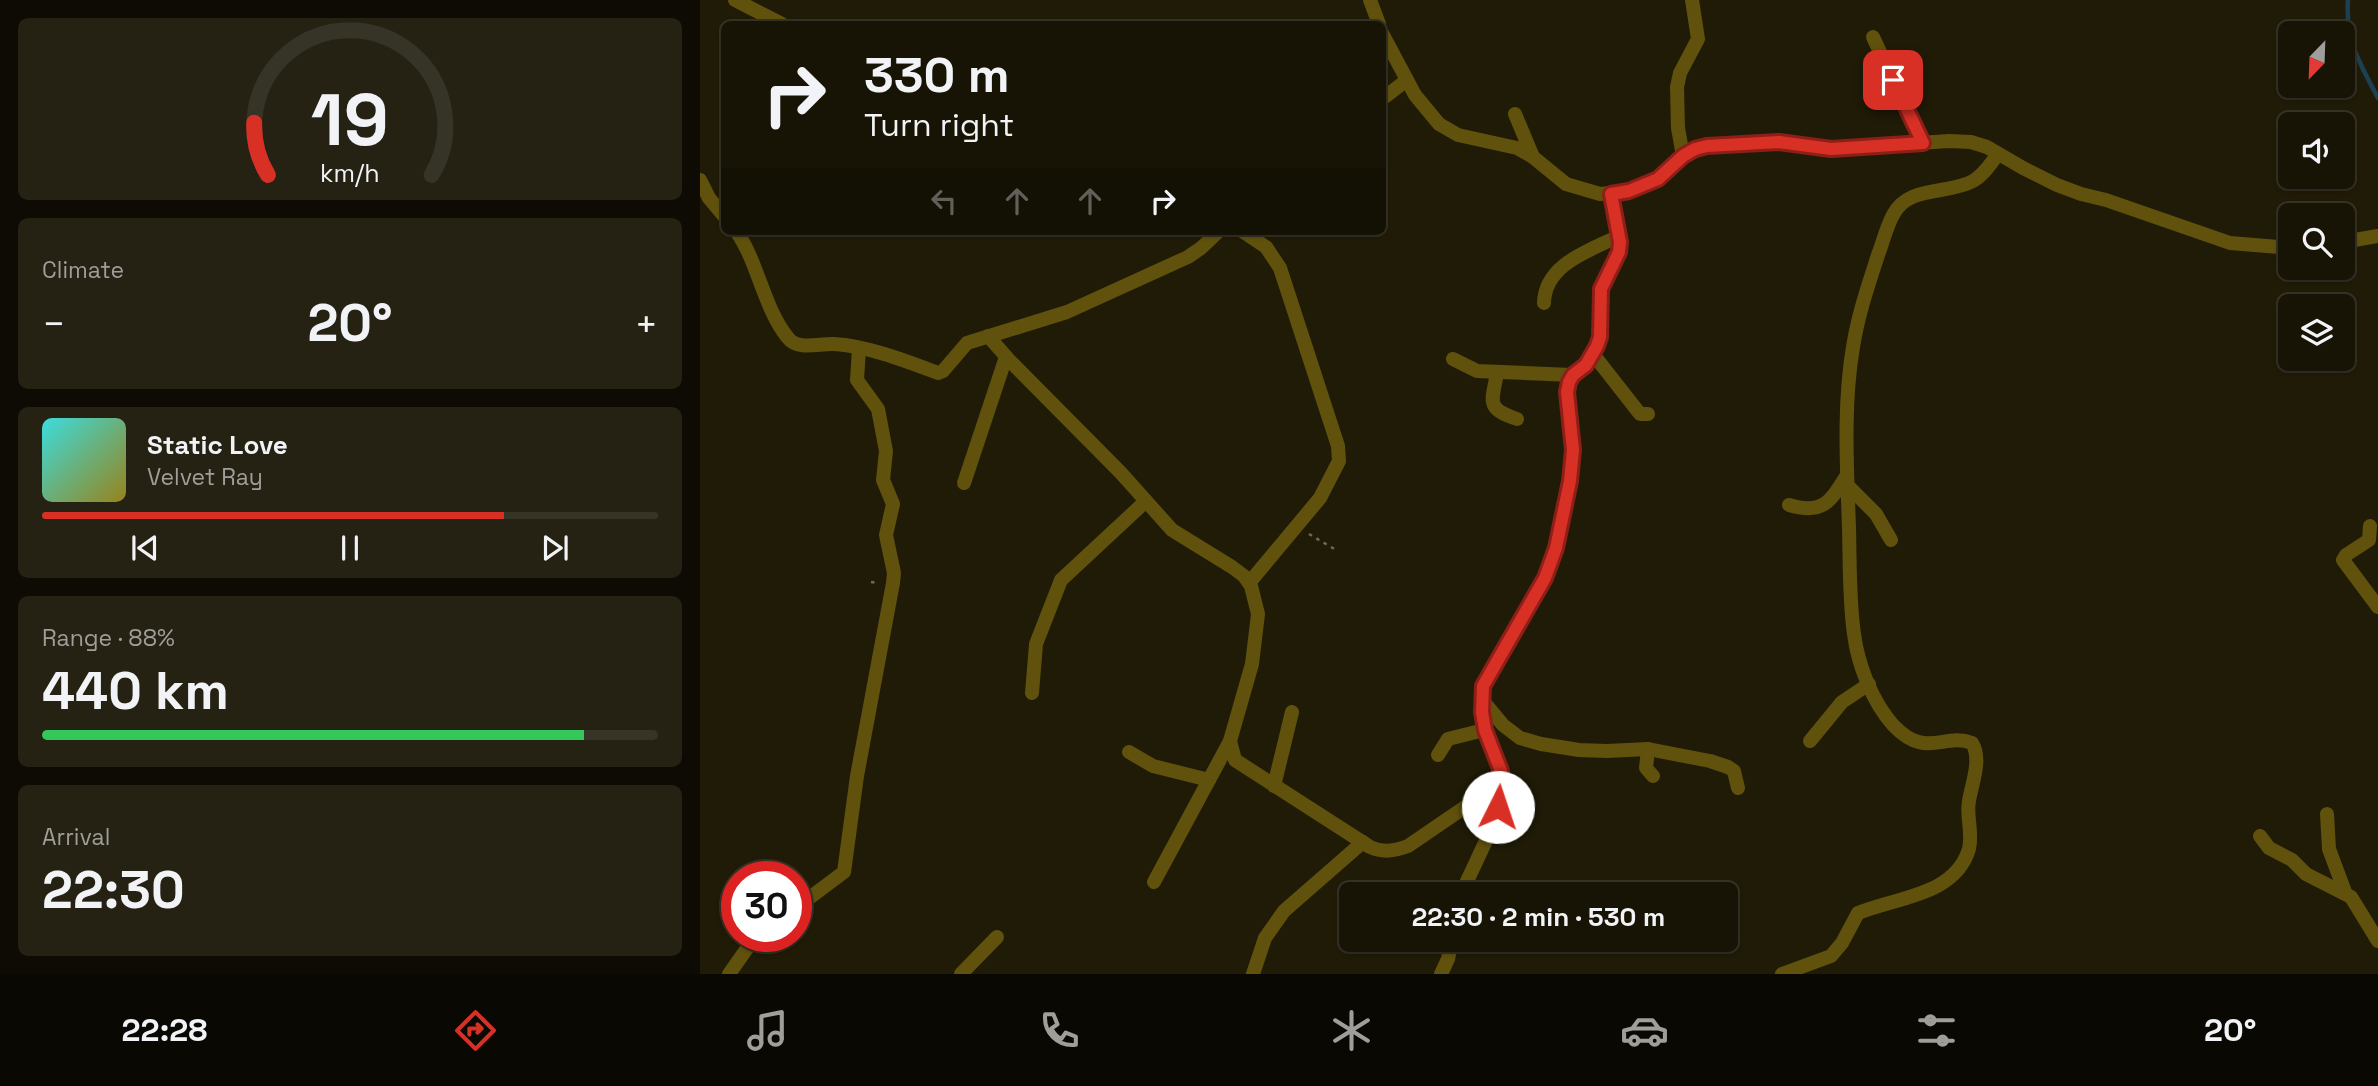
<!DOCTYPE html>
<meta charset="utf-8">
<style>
:root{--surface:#181405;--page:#252113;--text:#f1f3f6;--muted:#9f9e9a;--line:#363327;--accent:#d93025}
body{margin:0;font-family:"Space Grotesk",sans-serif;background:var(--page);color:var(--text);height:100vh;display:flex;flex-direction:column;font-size:26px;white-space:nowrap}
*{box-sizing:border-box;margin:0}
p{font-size:23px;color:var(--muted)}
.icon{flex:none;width:38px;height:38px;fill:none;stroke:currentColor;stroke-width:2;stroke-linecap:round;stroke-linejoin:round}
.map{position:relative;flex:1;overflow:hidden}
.drawer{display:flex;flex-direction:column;gap:18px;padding:18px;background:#0d0b03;width:700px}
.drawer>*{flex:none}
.banner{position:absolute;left:21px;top:21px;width:665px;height:214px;border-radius:10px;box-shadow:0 2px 5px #0004,0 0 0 2px var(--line);background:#181405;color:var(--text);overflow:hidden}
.needle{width:46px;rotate:203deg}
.fabs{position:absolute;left:1578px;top:21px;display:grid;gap:14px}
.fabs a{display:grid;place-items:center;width:77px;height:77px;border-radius:10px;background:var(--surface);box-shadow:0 2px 5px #0004,0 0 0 2px var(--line);font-size:35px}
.speed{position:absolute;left:21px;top:861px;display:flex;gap:14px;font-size:35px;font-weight:700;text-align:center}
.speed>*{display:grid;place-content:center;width:91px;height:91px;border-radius:50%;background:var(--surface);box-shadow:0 2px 5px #0004,0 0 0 2px var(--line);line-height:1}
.speed .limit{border:10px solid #d22;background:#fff;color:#111}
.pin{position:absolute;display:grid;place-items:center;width:60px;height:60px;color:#fff;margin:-30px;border-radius:14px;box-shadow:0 4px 10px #0006}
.me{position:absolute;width:77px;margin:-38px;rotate:4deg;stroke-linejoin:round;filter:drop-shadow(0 0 5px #0008)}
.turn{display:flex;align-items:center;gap:24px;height:147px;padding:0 28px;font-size:32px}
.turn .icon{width:91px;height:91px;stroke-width:2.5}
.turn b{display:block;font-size:49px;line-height:60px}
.lanes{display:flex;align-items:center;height:66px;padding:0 28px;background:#0003;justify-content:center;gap:35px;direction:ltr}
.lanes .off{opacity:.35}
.big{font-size:52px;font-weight:800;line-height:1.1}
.drawer .tile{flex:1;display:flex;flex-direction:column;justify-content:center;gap:10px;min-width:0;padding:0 24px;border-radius:10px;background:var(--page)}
.drawer .dial{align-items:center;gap:0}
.dial svg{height:182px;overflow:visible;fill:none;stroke:var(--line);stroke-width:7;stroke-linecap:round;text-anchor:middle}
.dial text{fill:var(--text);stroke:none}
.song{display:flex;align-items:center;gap:21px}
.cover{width:84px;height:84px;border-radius:10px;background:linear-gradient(135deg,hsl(180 70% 55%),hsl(50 70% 35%))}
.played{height:7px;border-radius:4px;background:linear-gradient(90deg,var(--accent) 75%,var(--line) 75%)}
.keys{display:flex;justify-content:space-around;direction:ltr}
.heat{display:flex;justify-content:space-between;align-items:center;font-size:38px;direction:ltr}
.charge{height:10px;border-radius:5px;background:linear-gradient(90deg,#34c759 88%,var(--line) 0)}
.trip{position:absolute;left:639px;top:882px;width:399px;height:70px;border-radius:10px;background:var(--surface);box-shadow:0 2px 5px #0004,0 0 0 2px var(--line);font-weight:800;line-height:70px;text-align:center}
.tabs{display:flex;height:112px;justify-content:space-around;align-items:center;background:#0a0802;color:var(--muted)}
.tabs .icon{width:49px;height:49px}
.tabs .on{color:var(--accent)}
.tabs b{font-size:32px;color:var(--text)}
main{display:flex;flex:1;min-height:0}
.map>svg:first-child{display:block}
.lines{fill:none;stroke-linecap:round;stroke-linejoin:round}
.stream{stroke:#1c4152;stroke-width:4.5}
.path{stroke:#6e6a59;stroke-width:2.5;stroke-dasharray:3.5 5;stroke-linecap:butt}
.minor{stroke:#60510c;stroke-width:14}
.route-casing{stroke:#8d1f18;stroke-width:18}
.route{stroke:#d93025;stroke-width:12}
</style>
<main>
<section class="drawer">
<div class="tile dial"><svg viewBox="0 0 100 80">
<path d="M14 69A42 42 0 1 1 86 69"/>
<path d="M14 69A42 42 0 0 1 8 46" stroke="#d93025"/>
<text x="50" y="56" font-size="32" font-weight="700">19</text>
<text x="50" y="72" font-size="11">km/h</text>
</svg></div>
<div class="tile"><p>Climate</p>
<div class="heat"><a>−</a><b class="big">20°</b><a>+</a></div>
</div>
<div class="tile">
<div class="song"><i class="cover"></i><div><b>Static Love</b><p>Velvet Ray</p></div></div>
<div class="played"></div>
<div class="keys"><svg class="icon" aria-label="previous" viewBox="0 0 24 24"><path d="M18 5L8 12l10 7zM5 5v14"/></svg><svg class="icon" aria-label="pause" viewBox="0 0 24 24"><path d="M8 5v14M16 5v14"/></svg><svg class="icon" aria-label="next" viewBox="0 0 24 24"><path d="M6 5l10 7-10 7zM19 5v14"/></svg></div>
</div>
<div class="tile"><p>Range · 88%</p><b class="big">440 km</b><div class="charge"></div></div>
<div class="tile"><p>Arrival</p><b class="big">22:30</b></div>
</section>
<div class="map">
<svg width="1678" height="974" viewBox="0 0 1678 974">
<rect width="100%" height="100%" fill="#201b07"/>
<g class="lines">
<!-- stream -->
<path class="stream" d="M1648 0C1645 40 1660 64 1678 98"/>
<!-- path -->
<g class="path">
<path d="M609 534 636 550"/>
<path d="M171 582 179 583"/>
</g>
<!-- minor -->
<g class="minor">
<path d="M35 0 82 24"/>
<path d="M670 0 679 24"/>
<path d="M682 33 715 95 739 124 758 135 817 148 833 157 866 184 900 194 929 191 958 179 983 156 1008 146 1079 142 1131 149 1249 141 1271 142 1287 147 1323 168 1357 185 1381 194 1406 200 1530 243 1591 248"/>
<path d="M1173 37 1222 143"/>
<path d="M682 99 707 80"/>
<path d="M815 114 833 157"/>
<path d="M983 156 978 128 977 87 980 73 998 39 992 0"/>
<path d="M0 180 9 198 24 216"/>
<path d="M36 231C58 261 63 307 88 338 98 351 120 343 134 344 168 346 206 361 238 373L243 371 267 343 367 312 488 257 501 248 519 231"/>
<path d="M542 231 566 247 580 268 638 446 639 461 620 498 549 583"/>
<path d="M1643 242 1678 236"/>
<path d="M844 303C845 264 889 251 919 236"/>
<path d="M288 336 310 361 421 473 472 530 532 567 544 576 551 586 558 614 552 664 530 741 535 760 670 847C683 853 694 851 708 846L790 790 801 771 784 730 782 712 783 686 845 578 856 548 870 481 873 450 867 392 869 382 872 375 886 365 897 346 899 337 901 289 919 252 920 242 911 194"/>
<path d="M893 354 940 414H948"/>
<path d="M753 359 777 371 872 375"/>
<path d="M797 373C792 402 785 408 817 419"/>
<path d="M264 483 306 357"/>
<path d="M1148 486 1176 514 1191 540"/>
<path d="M1089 505C1123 515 1130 502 1147 475"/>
<path d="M1670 526 1669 540 1646 555 1643 560 1678 607"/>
<path d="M332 693 336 644 361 580 446 501"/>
<path d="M783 701 803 725 820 738 841 744 879 750 907 751 948 749 1010 761 1028 767 1034 771 1038 788"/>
<path d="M1110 741 1142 702 1169 684"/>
<path d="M948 749 946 768 953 776"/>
<path d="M429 752 453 766 509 780"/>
<path d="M738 755 748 739 784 730"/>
<path d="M574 786 592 712"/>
<path d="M1627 814 1629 849 1645 892"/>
<path d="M1560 836 1569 848 1592 860 1606 874 1651 897 1678 941"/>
<path d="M454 882 530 741"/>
<path d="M761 894 798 815 795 785"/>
<path d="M96 908 144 872 157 776 193 583 194 573 186 535 193 504 183 480 186 451 178 409 157 380 159 349"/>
<path d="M29 974 48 947 61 936"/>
<path d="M261 974 297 937"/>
<path d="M553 974 565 938 584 911 663 842"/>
<path d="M741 974 748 959 752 940"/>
<path d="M1082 974 1131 956 1142 943 1158 913C1196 897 1255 896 1269 849 1273 832 1266 817 1269 801 1272 783 1282 759 1272 743 1244 732 1226 760 1193 725 1172 701 1158 665 1154 634 1149 599 1150 563 1149 528 1147 468 1143 406 1153 347 1158 315 1168 286 1178 255 1183 242 1186 228 1193 215 1208 185 1248 195 1273 181 1284 175 1291 163 1298 154"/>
</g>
</g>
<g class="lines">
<defs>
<path id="route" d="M798 807 795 785 801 771 785 730 782 712 783 686 845 578 856 548 870 481 873 450 867 392 869 382 873 375 886 365 897 346 900 337 901 289 919 252 920 242 911 194 929 191 958 179 983 156 995 149 1007 146 1079 142 1131 149 1223 143 1193 80"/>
</defs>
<!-- route casing -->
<use href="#route" class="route-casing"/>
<!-- route -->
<use href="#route" class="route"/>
</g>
</svg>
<div class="fabs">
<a><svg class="needle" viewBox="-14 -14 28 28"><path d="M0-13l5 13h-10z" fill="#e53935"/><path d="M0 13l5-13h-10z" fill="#9f9e9a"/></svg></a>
<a><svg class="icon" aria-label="sound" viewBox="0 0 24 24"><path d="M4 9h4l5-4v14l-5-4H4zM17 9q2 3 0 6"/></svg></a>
<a><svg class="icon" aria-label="search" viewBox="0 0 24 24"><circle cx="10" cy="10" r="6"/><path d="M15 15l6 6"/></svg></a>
<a><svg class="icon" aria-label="layers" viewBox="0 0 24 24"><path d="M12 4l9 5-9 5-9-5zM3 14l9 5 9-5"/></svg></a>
</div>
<div class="speed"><div class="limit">30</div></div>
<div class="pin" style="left:1193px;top:80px;background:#d93025"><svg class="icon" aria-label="arrive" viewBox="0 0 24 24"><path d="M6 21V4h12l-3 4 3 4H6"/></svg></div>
<svg class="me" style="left:798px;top:807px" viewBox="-20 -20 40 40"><circle r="19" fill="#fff"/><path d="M0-13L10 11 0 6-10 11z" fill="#d93025"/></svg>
<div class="trip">22:30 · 2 min · 530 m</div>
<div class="banner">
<div class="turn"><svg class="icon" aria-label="right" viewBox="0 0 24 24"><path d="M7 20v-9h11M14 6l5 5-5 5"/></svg><div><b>330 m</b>Turn right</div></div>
<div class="lanes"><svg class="icon off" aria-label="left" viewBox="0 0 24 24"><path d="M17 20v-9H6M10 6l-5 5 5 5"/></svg><svg class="icon off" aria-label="ahead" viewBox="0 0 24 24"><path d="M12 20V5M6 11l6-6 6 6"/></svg><svg class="icon off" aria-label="ahead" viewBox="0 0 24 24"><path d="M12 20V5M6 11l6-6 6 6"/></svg><svg class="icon" aria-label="right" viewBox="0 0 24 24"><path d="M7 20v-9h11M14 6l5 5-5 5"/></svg></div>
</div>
</div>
</main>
<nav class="tabs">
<b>22:28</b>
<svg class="icon on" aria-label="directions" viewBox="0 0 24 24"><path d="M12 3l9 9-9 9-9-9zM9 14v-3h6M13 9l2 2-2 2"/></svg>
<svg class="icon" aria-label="music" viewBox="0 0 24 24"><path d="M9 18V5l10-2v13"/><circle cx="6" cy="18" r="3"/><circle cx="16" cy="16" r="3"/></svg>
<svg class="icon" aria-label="phone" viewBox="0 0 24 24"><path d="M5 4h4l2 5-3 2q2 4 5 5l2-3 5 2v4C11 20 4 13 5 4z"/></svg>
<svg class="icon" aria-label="climate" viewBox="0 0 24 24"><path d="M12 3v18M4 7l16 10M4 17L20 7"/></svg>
<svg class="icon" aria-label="car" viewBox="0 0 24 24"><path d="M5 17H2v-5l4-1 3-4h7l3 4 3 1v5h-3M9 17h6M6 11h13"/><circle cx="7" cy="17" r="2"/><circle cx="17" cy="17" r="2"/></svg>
<svg class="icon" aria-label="filters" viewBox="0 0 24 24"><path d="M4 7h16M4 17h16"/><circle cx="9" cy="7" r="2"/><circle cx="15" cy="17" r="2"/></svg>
<b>20°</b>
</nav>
